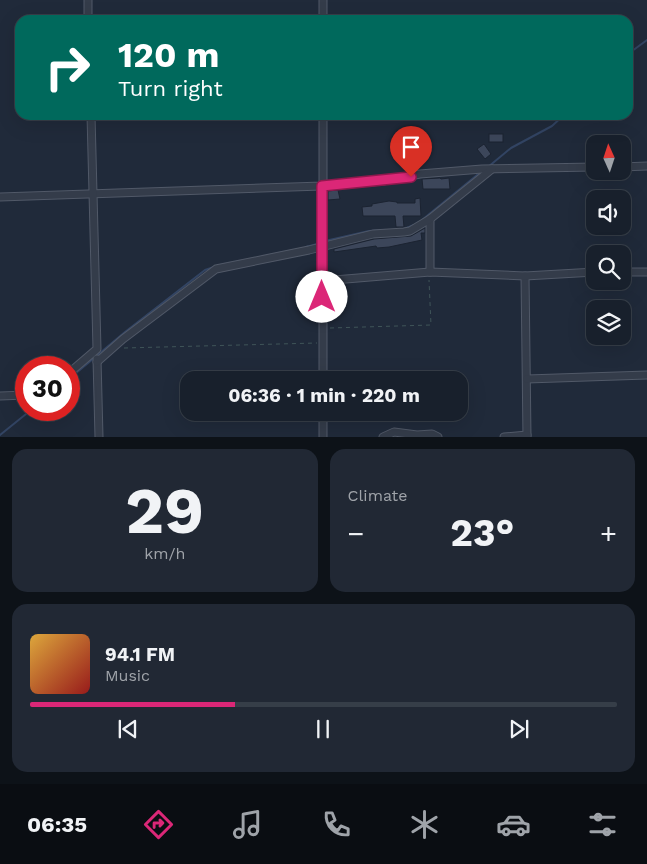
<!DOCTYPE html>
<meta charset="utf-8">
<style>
:root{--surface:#18202c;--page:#212834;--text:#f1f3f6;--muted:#9fa3a9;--line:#363e48;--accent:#db2777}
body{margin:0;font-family:"Work Sans",sans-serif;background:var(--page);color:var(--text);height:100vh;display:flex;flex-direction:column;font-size:19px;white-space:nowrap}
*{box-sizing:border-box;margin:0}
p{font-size:16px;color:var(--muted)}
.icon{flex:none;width:28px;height:28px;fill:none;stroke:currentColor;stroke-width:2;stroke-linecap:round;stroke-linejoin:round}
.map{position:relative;height:437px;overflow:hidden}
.side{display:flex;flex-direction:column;gap:12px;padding:12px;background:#0d1218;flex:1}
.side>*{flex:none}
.hud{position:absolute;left:15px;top:15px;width:618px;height:105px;border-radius:15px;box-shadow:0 5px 20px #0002,0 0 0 1px var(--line);background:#00695c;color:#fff;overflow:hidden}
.needle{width:32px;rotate:357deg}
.controls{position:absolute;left:586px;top:135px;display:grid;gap:10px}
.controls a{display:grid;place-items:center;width:45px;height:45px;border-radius:10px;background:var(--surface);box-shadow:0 5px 20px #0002,0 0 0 1px var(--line);font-size:25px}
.speed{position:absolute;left:15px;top:356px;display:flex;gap:10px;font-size:25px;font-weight:700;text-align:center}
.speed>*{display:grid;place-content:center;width:65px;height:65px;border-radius:50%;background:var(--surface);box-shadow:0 5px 20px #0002,0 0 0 1px var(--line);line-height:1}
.speed .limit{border:8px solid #d22;background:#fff;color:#111}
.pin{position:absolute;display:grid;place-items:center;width:42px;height:42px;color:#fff;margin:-51px -21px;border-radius:50% 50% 50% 0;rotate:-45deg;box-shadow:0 0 5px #0007}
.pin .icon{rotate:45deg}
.me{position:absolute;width:55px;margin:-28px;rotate:0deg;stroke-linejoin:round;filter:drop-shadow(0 0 4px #0008)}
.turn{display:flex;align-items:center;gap:18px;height:105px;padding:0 20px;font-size:22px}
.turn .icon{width:65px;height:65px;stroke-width:2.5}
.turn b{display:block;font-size:35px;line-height:42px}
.big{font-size:38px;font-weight:700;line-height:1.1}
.side .widget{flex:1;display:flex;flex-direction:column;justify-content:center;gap:8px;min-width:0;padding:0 18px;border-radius:15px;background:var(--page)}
.side .dial{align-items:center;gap:0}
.dial b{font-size:65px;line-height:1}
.song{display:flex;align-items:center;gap:15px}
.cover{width:60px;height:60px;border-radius:8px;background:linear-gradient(135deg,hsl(40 70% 55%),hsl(0 70% 35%))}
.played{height:5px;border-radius:2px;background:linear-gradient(90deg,var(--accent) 35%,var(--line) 35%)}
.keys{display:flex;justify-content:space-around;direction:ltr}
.heat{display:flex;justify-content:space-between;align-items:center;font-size:28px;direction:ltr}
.side .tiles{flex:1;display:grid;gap:12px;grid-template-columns:1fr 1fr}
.widget:last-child{grid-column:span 2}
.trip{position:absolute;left:180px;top:371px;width:288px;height:50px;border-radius:15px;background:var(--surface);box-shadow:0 5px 20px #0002,0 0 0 1px var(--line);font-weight:700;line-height:50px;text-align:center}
.menu{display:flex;height:80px;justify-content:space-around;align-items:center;background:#0a0d12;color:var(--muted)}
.menu .icon{width:35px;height:35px}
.menu .on{color:var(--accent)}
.menu b{font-size:22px;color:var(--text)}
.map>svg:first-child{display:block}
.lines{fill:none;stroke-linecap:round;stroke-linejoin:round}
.stream{stroke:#324463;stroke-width:2}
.building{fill:#3c465a;stroke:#1b2331}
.street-casing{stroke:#515968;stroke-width:9}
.path{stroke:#3f5458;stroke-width:1;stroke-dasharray:4 4;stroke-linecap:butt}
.street{stroke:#343c4a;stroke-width:7}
.route-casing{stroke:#8e194d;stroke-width:12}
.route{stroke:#db2777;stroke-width:9}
</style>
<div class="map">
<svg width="647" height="437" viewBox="0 0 647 437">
<rect width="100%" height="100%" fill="#202a3a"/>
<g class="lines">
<!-- stream -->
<g class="stream">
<path d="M628 54 647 40"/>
<path d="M488 167 511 148 552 126 564 115"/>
<path d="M422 220 482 171"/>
<path d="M404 229 414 225"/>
<path d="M325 241 369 231 389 230"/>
<path d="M306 247 321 243"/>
<path d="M69 379 125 332 205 270 214 267"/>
<path d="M0 435 31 410"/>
</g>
</g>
<!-- building -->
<g class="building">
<rect x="489" y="134" width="14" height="8"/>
<path d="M484 144 491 154 485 159 477 149Z"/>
<path d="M440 178 441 179 449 178 450 189H423L422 179Z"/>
<path d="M338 190 340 199 328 200V191Z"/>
<path d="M420 198 421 216H403L404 227H396L395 216H363L362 207 372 206V204L389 201 397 202V203H415V199Z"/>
<path d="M425 228V233H421L422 240 389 247 377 248 376 246 334 252V249L374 239 411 236Z"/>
</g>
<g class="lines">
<defs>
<g id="street">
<path d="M88 0V20"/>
<path d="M323 20V0"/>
<path d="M323 115V380"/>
<path d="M622 167 647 166"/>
<path d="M0 197 322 186 383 181 420 174 482 169 595 167"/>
<path d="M430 272V219L492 169"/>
<path d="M622 272H647"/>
<path d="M525 276 527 437"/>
<path d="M322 281 430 272 525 276 595 272"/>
<path d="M97 359 99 437"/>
<path d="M97 362 123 339 216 269 309 250 373 234 404 232 410 231 430 219"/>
<path d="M69 373 97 349 91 115"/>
<path d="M527 379 647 375"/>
<path d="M0 396 26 395"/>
<path d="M323 412V437"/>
<path d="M383 437 394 432 417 435 432 434 438 437"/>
<path d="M504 437 527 435"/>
</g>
</defs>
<!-- street casing -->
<use href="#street" class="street-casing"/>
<!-- path -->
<g class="path">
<path d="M330 328 431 325 429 280"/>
<path d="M124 348 317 343"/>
</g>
<!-- street -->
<use href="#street" class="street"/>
</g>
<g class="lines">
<defs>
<path id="route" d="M322 297V186L411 177"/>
</defs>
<!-- route casing -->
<use href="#route" class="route-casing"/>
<!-- route -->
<use href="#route" class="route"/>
</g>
</svg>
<div class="controls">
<a><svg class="needle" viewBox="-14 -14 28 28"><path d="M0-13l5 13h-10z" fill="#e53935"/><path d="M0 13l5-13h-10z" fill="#9fa3a9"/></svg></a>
<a><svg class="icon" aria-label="sound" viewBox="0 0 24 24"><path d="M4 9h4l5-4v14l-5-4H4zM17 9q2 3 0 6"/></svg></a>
<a><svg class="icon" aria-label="search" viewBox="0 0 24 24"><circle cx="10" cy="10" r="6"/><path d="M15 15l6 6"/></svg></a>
<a><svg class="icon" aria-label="layers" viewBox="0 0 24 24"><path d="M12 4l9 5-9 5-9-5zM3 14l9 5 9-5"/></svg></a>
</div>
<div class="speed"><div class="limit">30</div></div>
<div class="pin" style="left:411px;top:177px;background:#d93025"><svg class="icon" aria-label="arrive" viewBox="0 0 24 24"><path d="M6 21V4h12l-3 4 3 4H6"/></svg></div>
<svg class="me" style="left:322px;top:297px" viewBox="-20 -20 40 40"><circle r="19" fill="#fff"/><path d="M0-13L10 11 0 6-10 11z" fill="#db2777"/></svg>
<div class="trip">06:36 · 1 min · 220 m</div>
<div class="hud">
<div class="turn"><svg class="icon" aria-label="right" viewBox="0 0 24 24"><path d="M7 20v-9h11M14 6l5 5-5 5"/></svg><div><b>120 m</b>Turn right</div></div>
</div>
</div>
<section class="side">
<div class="tiles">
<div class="widget dial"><b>29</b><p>km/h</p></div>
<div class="widget"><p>Climate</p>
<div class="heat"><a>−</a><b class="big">23°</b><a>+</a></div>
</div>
<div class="widget">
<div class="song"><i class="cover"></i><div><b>94.1 FM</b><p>Music</p></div></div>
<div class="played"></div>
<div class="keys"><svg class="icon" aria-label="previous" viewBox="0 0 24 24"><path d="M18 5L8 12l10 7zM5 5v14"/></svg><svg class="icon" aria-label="pause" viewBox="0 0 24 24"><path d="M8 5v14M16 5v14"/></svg><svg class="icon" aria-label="next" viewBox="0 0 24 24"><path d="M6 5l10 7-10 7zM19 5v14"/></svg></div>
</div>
</div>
</section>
<nav class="menu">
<b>06:35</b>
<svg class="icon on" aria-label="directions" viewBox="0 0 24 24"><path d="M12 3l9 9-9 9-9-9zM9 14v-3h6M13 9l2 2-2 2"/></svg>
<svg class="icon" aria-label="music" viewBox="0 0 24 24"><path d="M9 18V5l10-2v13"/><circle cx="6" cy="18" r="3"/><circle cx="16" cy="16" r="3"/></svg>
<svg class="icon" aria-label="phone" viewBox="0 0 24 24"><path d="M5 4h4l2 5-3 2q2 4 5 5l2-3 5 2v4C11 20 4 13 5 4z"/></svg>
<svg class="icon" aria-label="climate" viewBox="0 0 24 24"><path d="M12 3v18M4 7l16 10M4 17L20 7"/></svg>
<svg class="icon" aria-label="car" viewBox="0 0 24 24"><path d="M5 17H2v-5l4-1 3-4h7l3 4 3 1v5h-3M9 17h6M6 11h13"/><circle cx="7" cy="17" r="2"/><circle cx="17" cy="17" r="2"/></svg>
<svg class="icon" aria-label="filters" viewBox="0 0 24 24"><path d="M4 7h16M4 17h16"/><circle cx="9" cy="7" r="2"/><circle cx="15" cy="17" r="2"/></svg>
</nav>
